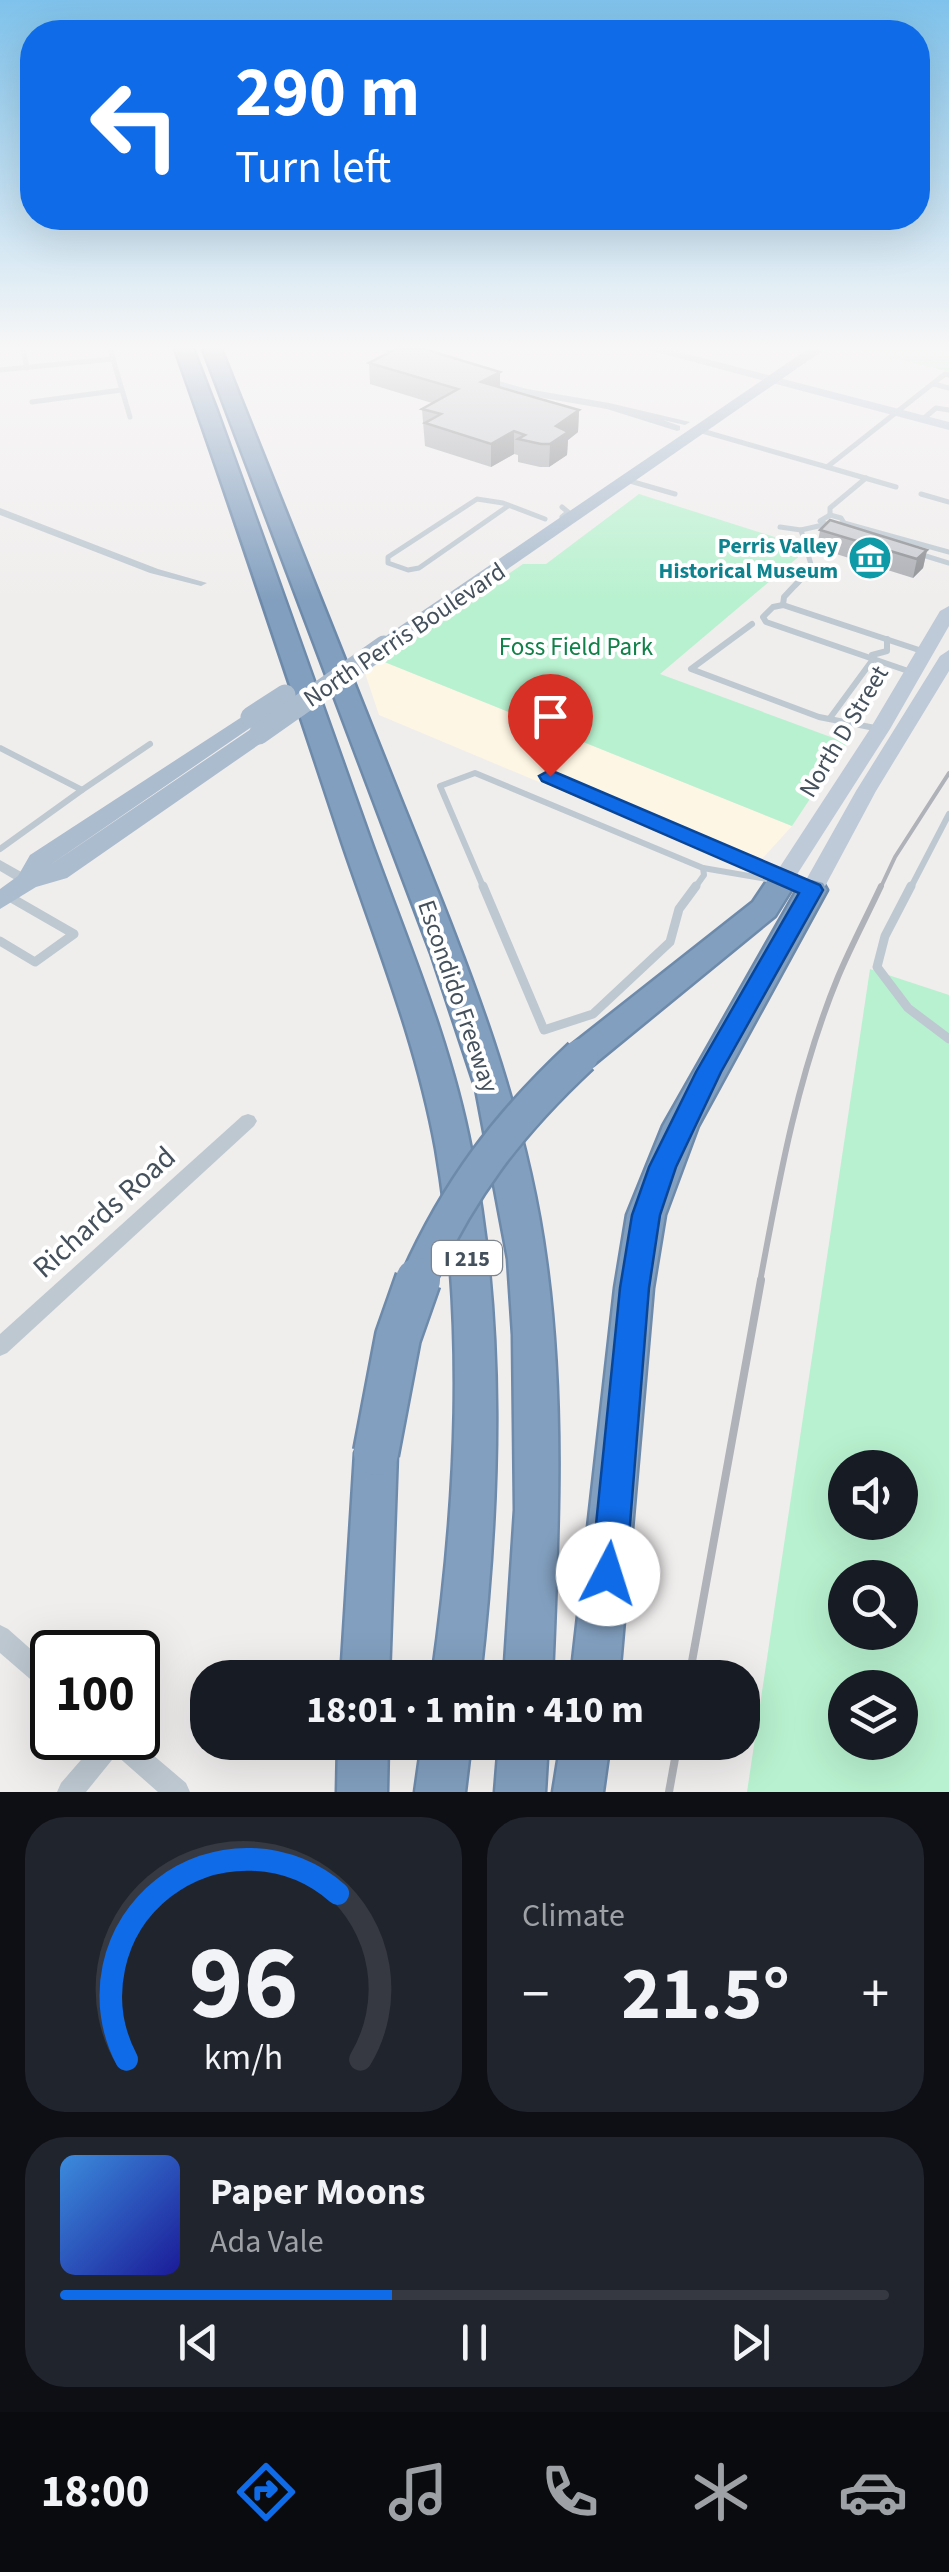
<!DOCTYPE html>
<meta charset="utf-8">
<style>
:root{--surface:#171b24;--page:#20242c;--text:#f1f3f6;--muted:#9ea1a6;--line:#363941;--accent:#0f6be8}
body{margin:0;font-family:"Source Sans 3",sans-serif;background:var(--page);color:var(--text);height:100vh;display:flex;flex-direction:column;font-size:38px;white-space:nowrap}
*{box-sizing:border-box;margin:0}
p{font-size:32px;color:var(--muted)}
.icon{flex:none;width:55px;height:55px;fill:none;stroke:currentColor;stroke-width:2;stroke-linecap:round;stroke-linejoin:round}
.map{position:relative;height:1792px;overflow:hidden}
.panel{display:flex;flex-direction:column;gap:25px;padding:25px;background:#0d0f14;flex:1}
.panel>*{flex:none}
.guide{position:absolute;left:20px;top:20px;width:910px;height:210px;border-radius:40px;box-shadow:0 10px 40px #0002;background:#0f6be8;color:#fff;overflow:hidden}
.buttons{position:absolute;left:828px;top:1450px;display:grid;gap:20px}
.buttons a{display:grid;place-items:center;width:90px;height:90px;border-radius:50%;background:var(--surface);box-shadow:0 10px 40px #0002;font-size:50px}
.speed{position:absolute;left:30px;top:1630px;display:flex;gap:20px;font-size:50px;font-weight:700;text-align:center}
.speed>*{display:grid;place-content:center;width:130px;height:130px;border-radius:50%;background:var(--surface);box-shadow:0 10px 40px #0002;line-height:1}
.speed .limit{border:5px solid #111;border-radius:15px;background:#fff;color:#111}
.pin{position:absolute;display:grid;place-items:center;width:85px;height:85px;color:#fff;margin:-102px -42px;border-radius:50% 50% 50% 0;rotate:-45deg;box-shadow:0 0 10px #0007}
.pin .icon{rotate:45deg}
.me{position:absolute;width:110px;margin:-55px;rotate:5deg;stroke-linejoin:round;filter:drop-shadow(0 0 8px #0008)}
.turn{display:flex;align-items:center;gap:35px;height:210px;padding:0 50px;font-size:45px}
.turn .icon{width:130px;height:130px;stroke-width:2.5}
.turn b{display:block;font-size:70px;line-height:85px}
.big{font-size:75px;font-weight:700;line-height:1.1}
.panel .card{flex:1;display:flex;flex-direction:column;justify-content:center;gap:15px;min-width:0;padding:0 35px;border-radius:40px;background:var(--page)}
.panel .dial{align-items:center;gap:0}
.dial svg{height:260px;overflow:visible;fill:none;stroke:var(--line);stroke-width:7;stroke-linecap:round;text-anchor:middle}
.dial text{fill:var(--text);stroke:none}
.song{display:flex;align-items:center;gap:30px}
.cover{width:120px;height:120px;border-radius:15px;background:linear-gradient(135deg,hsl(210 70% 55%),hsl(240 70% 35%))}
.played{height:10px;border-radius:5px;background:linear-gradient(90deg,var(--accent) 40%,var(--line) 40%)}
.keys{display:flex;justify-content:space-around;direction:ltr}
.heat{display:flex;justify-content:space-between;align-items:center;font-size:55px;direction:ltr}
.panel .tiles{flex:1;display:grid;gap:25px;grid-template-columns:1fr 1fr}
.card:last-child{grid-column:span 2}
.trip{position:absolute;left:190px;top:1660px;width:570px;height:100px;border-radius:40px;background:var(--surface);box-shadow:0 10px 40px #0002;font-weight:700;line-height:100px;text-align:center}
.dock{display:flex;height:160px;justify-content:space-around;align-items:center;background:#090b0e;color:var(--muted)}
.dock .icon{width:70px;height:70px}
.dock .selected{color:var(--accent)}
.dock b{font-size:45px;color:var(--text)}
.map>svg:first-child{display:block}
.commercial{fill:#fdf6e4}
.green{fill:#b8f1cf;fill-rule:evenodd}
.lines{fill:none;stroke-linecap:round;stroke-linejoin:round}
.motorway-casing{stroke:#6d8aab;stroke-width:5}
.service-far2{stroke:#bdc8d1;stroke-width:5}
.service-far1{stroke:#bdc8d1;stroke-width:6}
.service{stroke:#bdc8d1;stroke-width:9}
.minor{fill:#bdc8d1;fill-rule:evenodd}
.secondary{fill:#becad8;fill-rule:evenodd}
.primary{fill:#abbcce;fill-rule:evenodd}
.motorway{fill:#829fbf;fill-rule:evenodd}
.rail-far2{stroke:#afb2b8;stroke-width:4}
.rail-far1{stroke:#afb2b8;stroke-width:6}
.rail{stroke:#afb2b8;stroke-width:8}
.motorway-bridge-far1-casing{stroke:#6d8aab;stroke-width:39;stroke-linecap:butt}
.motorway-bridge-casing{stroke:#6d8aab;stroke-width:49;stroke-linecap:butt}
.primary-bridge{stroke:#abbcce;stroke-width:21}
.motorway-bridge-far1{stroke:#829fbf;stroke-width:34}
.motorway-bridge{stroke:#829fbf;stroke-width:44}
.wall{fill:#adafb5}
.shaded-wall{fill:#8d8f93}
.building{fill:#c9ccd2;stroke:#8d8f93;stroke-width:2.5}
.route{fill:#0f6be8;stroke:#0a4697;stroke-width:2.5}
.labels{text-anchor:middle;stroke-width:8;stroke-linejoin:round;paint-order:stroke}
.far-culture-label{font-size:22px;font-weight:bold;fill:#0d838f;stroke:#fff;text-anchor:end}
.shield{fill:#fff;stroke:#7c848d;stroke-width:2.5}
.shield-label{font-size:22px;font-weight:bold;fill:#44505c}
.street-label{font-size:25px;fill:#44505c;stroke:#fff}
.park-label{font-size:25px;fill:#11814a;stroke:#fff}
.near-street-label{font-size:30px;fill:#44505c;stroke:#fff}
</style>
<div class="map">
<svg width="949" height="1792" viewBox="0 0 949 1792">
<rect width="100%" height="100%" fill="#f0eded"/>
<!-- commercial -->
<path class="commercial" d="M382 661 792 826 751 871 379 715 365 673Z"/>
<!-- green -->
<g class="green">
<path d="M858 349 949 351V372Z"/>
<path d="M639 494 809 548 660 674 847 743 792 826 382 661 523 564H546Z"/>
<path d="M870 969 949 995V1792H747ZM845 1468H900V1522H845ZM845 1578H900V1632H845ZM845 1688H900V1742H845Z"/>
</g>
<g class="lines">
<defs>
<g id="motorway">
<path d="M175 349H193L217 411C270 556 321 701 373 847 409 946 451 1044 471 1149 506 1323 500 1502 480 1678H432C457 1502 466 1324 436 1149 417 1044 377 945 343 845 288 679 234 514 175 349Z"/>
<path d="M203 349H221C281 500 341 650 401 800 461 949 525 1100 546 1261 565 1399 558 1539 552 1678H504L515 1510 513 1335 508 1259 476 1089 431 953Z"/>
<path d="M783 869 793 872 798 879 775 916 593 1065 581 1068 569 1065 564 1056 569 1047 753 902 773 872Z"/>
<path d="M812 880 823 883 827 890 698 1126 665 1215 653 1288 619 1678H571L615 1288 627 1215 663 1126 797 890 801 883Z"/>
<path d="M376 1433 391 1439 397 1453 389 1678H341L355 1453 361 1439Z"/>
<path d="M338 1742H388L387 1792H337Z"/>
<path d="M422 1742H471L465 1792H415Z"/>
<path d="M499 1742H548L545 1792H495Z"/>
<path d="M561 1742H610L603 1792H553Z"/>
</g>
</defs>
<!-- motorway casing -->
<use href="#motorway" class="motorway-casing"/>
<!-- service-far2 -->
<g class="service-far2">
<path d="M23 349 27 368"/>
<path d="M110 349 130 417"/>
<path d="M0 370 112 359"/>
<path d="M934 384 949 388"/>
<path d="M32 402 121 390"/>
<path d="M923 419 936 408 949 410"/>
<path d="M702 431 827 467 945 374 949 375"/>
<path d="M827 467 896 487"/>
<path d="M630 481 675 494"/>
<path d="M921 494 949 502"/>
<path d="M508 506 419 568 408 570 388 563V557L477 499 503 503 545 519"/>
<path d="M562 507 568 512 562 517"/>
<path d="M830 515 841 518 844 523 831 527 820 521Z"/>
<path d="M830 515V508L866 478"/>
<path d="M844 523 949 552"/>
<path d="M780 527 801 530 823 525"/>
<path d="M916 553 949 563"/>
<path d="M796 585 812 568 801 530"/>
</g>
<!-- service-far1 -->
<g class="service-far1">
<path d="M783 605 784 597 798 582"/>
<path d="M752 624 691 669 819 717 880 729"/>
<path d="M872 655 887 651V639"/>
<path d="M911 672 766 622 763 617 773 607 783 605 925 652"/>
<path d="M830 718 874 658"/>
<path d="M0 748 82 790 0 849"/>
<path d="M550 777 769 868 779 876"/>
<path d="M82 790 150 744"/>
<path d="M703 868 773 880"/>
<path d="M484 889 440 786 475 773 703 868 704 875 694 889"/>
<path d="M910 889 949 814"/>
</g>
<!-- service -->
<g class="service">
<path d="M483 886 544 1030 593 1014 670 942 679 909 696 886"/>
<path d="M911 886 885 936 877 967 908 1008 949 1039"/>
<path d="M0 941 35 962 74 934 8 896"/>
</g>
<!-- minor -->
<g class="minor">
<path d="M379 349H393L415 358 411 361Z"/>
<path d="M481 376 527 389 609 403 690 422 685 425 663 420 680 426V430L677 431 607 409 526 395 478 381 476 379Z"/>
<path d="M0 508 158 569 207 583 201 586 150 573 0 515Z"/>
<path d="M0 860 32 878 34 881 32 884H22L0 871Z"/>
<path d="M248 1114 254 1116 257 1121 254 1126 7 1353 0 1356V1334L242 1116Z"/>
<path d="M0 1625 8 1629 52 1668V1695L44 1691 0 1653Z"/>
<path d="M100 1738H133L186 1783 190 1792H158L116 1755 86 1792H57L61 1783Z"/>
</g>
<!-- secondary -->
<g class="secondary">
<path d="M645 349H668L949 422V430Z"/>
<path d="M949 606V626L890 729 796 876 806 880 856 791 940 656 949 650V671L876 791 823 890 812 897 775 884 772 879 870 729 940 611Z"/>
</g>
<!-- primary -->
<g class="primary">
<path d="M808 349H825L391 650H377V642Z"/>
<path d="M251 711 259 712 262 717 259 722 47 867 251 729H267L270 734 267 739 67 878 36 887 0 909V889L18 876 30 855Z"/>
</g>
<!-- motorway -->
<use href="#motorway" class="motorway"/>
<!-- rail-far2 -->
<path class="rail-far2" d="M880 889 895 857 949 773"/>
<!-- rail-far1 -->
<path class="rail-far1" d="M760 1282C779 1179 798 1074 838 977 851 946 867 916 881 886"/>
<!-- rail -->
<g class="rail">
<path d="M689 1678 761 1280"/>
<path d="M669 1792 678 1742"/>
</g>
<defs>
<path id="motorway-bridge-far1" d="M417 1282C458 1190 507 1125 581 1056"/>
<path id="motorway-bridge" d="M376 1453 398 1337 418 1280"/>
</defs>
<!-- motorway-bridge-far1 casing -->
<use href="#motorway-bridge-far1" class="motorway-bridge-far1-casing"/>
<!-- motorway-bridge casing -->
<use href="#motorway-bridge" class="motorway-bridge-casing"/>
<!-- primary-bridge -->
<g class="primary-bridge">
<path d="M251 717 285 695"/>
<path d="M259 734 384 646"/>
</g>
<!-- motorway-bridge-far1 -->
<use href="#motorway-bridge-far1" class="motorway-bridge-far1"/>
<!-- motorway-bridge -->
<use href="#motorway-bridge" class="motorway-bridge"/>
</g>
<!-- wall -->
<g class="wall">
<path d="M369 363 500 372V387L579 410 578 432 568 440 567 455 549 467H540L518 462V455L514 454 491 467 425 446 422 409 432 403 370 384Z"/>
<path d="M820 530 927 550 923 568 913 578 817 548Z"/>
</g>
<!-- shaded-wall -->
<g class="shaded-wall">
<path d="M500 372V394L481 382Z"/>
<path d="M579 410 578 432 568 440 567 455 549 467 550 444 556 426Z"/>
<path d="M514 431V454L491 467V444Z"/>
<path d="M927 550 923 568 913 578 917 559Z"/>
</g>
<!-- building -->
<g class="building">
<path d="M396 349H424L500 372 481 382 579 410 556 426 568 432 550 444H541L518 439 525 435 514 431 491 444 425 423 441 414 422 409 458 389 369 363Z"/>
<path d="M830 520 927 550 917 559 820 530Z"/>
</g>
<!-- sky -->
<linearGradient id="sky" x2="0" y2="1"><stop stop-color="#7fc2eb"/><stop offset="0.58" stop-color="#f8f7f7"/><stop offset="1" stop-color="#f8f7f7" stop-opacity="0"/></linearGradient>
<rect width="949" height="600" fill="url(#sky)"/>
<!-- route -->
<path class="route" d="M550 770 820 885 823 890 721 1072 676 1167 660 1215 649 1288 626 1574 621 1585 608 1590 596 1585 591 1574 620 1288 632 1215 649 1167 696 1072 799 893 542 781 539 776Z"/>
<!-- icons -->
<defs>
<symbol id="museum-disc" viewBox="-11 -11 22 22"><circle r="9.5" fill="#0f9aa8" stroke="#fff"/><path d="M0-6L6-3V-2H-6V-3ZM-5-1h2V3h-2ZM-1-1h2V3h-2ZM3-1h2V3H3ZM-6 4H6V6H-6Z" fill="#fff"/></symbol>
</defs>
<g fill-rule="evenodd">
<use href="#museum-disc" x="845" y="533" width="50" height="50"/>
</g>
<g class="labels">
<!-- far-culture labels -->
<g class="far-culture-label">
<text x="838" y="553">Perris Valley<tspan x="838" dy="25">Historical Museum</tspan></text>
</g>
<!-- shield labels -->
<rect class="shield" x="432" y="1241" width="70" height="34" rx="8"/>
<g class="shield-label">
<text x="467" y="1266">I 215</text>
</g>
<!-- street labels -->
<g class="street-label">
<text transform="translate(404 634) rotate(-34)" y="9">North Perris Boulevard</text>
<text transform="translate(843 731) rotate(-59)" y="9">North D Street</text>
<text transform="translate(459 996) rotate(71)" y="9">Escondido Freeway</text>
</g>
<!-- park labels -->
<g class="park-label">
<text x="576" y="655">Foss Field Park</text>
</g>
<!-- near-street labels -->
<g class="near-street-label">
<text transform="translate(104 1212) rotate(-42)" y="10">Richards Road</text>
</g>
</g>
</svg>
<div class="buttons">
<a><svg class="icon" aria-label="sound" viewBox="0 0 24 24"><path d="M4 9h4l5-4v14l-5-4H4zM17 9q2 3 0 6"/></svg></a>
<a><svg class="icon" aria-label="search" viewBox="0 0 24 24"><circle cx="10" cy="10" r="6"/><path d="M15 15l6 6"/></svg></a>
<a><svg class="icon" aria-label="layers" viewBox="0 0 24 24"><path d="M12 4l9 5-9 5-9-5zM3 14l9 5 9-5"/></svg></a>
</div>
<div class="speed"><div class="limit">100</div></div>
<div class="pin" style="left:550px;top:776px;background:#d93025"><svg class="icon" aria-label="arrive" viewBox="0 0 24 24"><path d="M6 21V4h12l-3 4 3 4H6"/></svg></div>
<svg class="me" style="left:608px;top:1574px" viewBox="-20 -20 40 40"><circle r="19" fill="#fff"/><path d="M0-13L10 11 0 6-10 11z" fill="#0f6be8"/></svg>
<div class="trip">18:01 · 1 min · 410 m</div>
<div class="guide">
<div class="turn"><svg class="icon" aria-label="left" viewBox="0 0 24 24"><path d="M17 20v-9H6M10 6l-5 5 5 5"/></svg><div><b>290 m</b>Turn left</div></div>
</div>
</div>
<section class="panel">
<div class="tiles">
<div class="card dial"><svg viewBox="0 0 100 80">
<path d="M14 69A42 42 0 1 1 86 69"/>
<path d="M14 69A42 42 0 0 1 79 18" stroke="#0f6be8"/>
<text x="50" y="56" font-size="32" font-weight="700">96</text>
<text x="50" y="72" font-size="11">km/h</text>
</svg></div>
<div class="card"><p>Climate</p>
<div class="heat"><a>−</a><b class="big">21.5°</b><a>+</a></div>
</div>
<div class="card">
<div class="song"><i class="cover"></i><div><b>Paper Moons</b><p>Ada Vale</p></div></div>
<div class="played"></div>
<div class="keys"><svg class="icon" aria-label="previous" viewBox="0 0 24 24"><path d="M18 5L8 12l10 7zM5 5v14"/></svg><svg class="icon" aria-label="pause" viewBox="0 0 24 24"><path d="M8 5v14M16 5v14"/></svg><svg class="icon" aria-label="next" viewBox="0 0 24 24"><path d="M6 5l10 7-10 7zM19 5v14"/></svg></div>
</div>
</div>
</section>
<nav class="dock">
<b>18:00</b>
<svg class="icon selected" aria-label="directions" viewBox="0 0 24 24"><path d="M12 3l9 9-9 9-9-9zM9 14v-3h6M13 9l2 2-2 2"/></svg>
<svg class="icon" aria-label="music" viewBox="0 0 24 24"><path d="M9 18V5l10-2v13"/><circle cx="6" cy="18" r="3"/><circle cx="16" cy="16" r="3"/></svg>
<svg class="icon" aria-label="phone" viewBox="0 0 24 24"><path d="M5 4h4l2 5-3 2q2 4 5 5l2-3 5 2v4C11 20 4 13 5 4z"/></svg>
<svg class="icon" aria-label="climate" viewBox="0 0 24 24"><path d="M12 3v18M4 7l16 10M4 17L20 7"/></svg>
<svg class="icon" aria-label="car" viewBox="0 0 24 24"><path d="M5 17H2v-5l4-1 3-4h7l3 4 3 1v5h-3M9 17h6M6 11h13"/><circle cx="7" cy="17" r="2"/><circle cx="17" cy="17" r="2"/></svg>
</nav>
